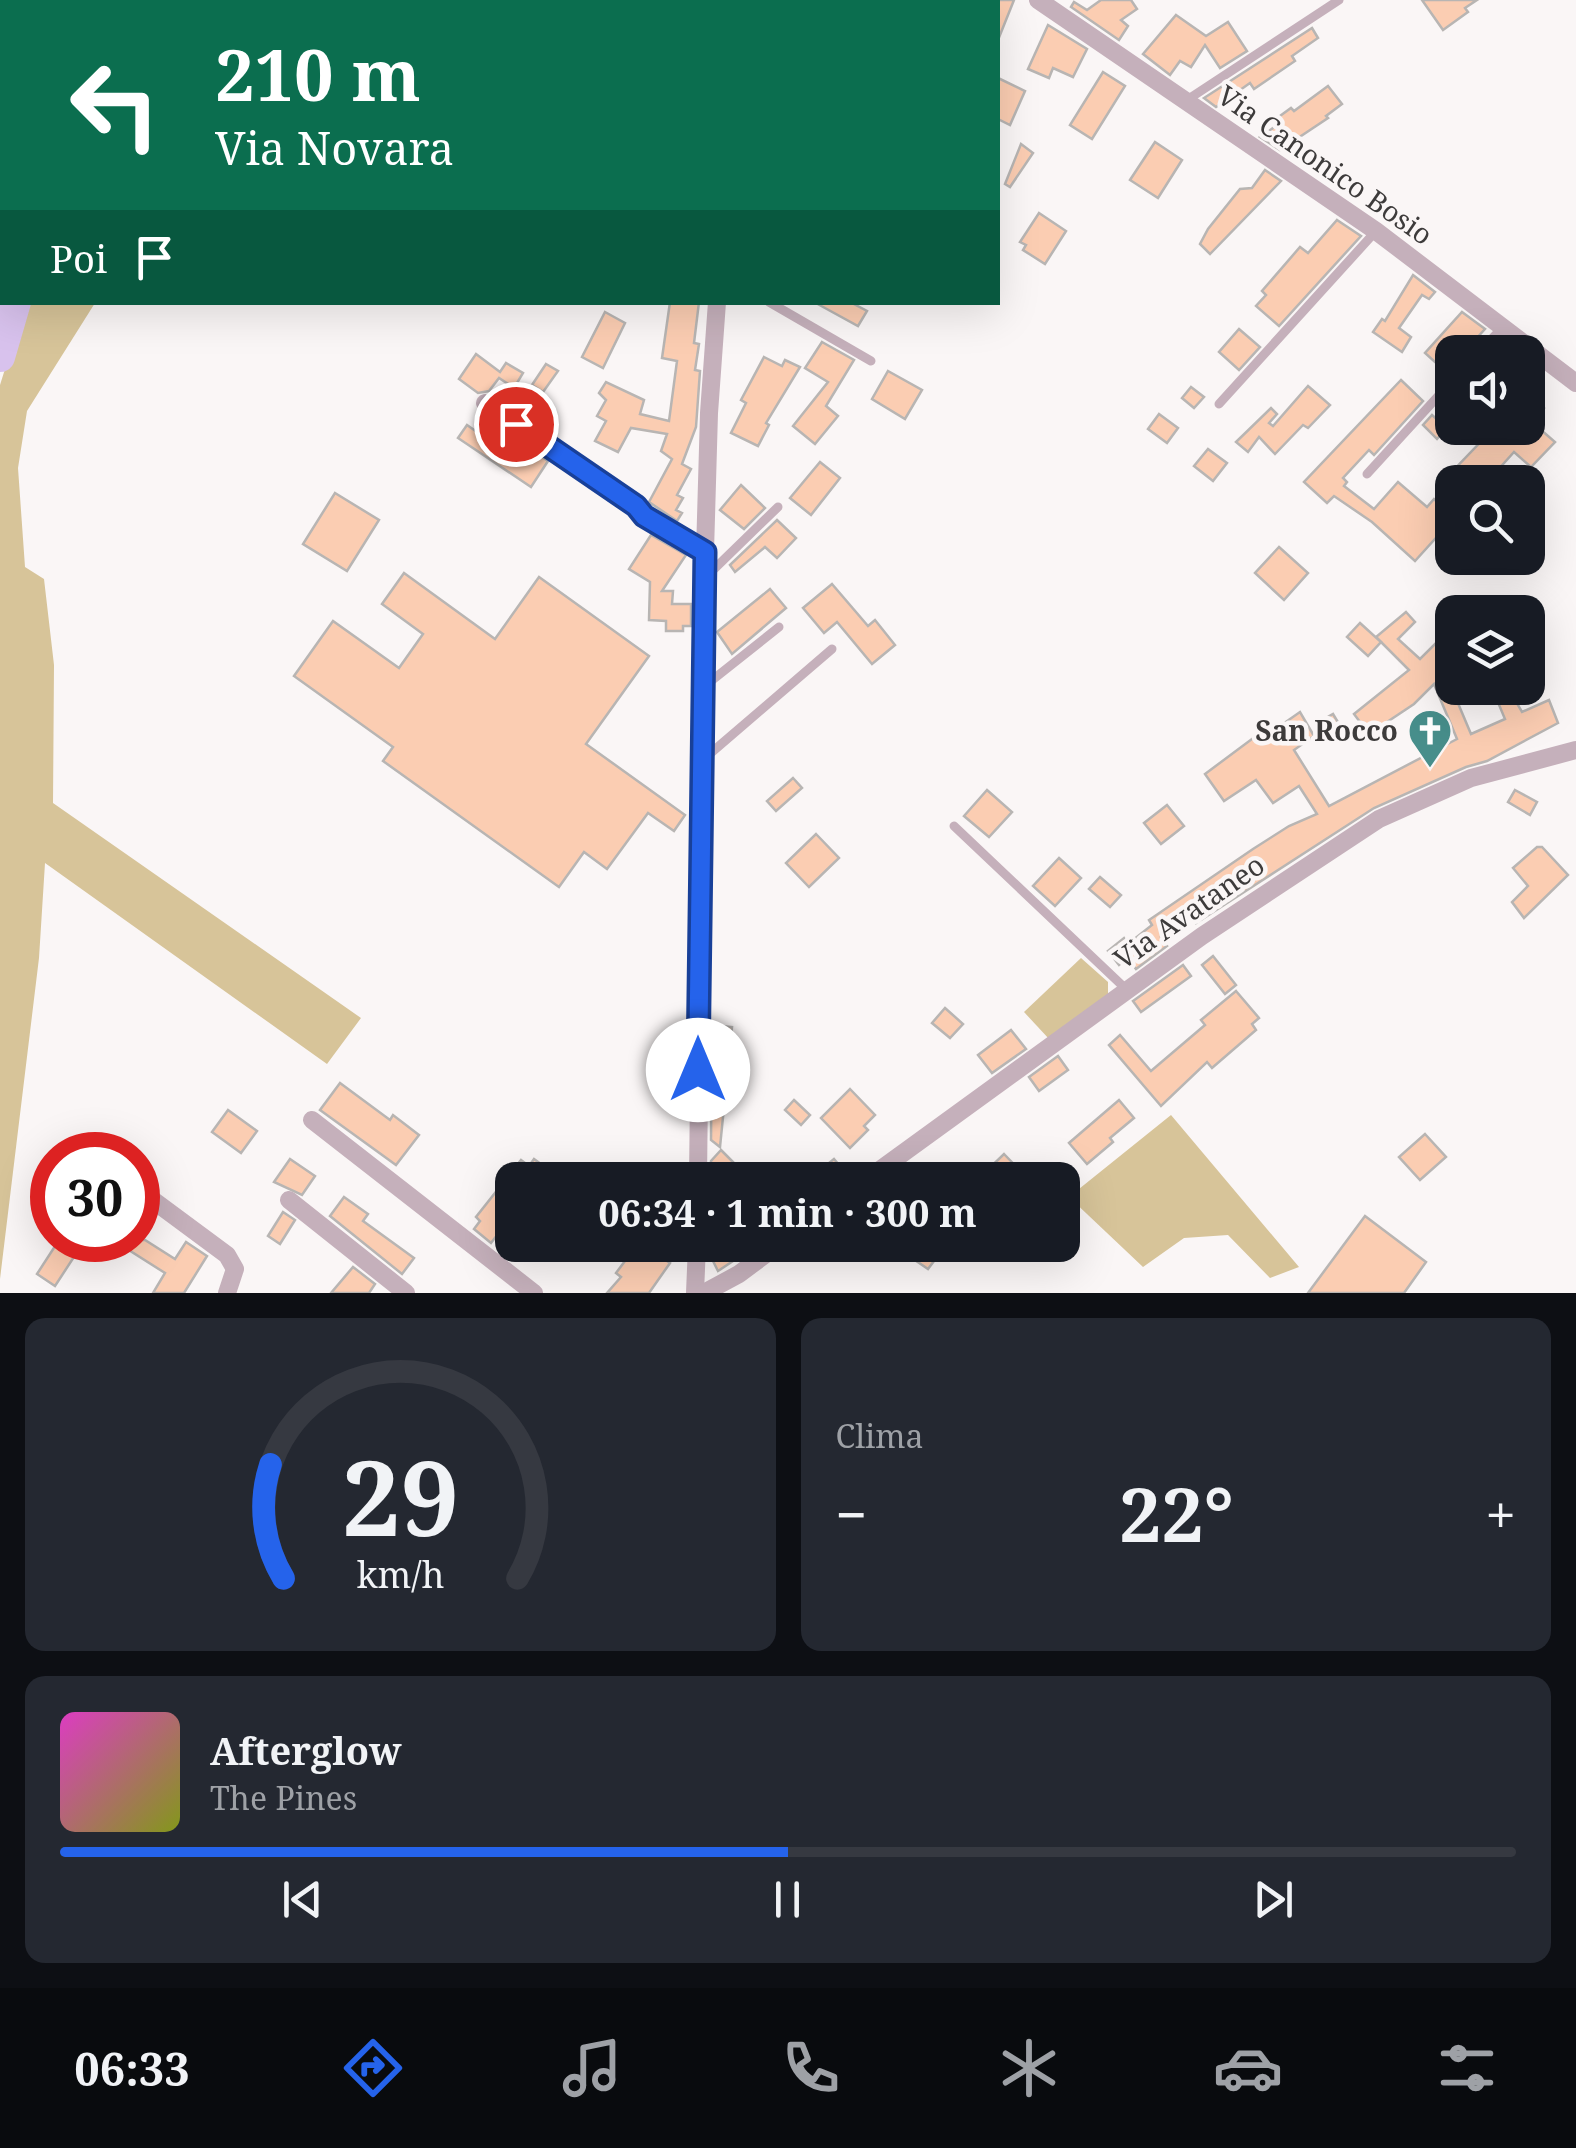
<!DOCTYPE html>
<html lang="it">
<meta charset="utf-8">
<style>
:root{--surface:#171b24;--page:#242831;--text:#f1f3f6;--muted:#9ea1a6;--line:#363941;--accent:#2563eb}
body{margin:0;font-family:"Noto Serif",serif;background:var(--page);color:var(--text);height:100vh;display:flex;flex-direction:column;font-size:38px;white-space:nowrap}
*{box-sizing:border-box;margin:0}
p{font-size:32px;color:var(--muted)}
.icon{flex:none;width:55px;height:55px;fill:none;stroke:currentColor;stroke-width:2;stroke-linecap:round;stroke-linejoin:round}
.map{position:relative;height:1293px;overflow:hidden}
.sheet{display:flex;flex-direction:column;gap:25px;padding:25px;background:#0d0f14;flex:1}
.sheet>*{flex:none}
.guide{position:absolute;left:0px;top:0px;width:1000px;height:305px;box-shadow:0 10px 40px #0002;background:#0b6e4f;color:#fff;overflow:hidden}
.buttons{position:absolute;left:1435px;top:335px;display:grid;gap:20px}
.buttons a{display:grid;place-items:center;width:110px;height:110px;border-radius:20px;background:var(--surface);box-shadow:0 10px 40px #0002;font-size:50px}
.speed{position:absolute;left:30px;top:1132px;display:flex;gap:20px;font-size:50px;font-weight:700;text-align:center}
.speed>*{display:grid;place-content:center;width:130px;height:130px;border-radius:50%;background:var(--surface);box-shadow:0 10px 40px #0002;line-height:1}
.speed .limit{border:15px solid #d22;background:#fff;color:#111}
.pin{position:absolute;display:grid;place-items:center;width:85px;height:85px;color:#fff;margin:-42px;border:5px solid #fff;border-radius:50%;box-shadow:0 2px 10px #0007}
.me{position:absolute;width:110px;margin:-55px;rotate:0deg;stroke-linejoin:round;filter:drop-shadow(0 0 8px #0008)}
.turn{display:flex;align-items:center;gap:35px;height:210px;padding:0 50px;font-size:45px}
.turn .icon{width:130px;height:130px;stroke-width:2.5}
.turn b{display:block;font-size:70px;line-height:85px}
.then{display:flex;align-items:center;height:95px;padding:0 50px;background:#0003;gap:20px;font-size:38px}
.big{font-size:75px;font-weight:700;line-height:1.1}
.sheet .card{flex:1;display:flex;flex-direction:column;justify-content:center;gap:15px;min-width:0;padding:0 35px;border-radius:20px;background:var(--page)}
.sheet .dial{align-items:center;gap:0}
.dial svg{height:260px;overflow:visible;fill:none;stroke:var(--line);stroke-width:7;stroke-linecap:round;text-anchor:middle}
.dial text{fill:var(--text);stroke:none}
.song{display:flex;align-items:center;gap:30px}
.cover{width:120px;height:120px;border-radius:15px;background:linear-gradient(135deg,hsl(310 70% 55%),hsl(70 70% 35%))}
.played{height:10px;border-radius:5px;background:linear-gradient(90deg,var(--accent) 50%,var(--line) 50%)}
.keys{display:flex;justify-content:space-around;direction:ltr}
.heat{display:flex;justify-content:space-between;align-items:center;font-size:55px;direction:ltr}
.sheet .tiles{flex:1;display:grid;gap:25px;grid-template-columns:1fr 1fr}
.card:last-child{grid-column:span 2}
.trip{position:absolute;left:495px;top:1162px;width:585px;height:100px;border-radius:20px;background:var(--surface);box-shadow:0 10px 40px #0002;font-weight:700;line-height:100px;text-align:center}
.tabs{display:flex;height:160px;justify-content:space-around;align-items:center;background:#090b0e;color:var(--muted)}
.tabs .icon{width:70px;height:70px}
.tabs .active{color:var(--accent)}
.tabs b{font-size:45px;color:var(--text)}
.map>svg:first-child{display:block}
.green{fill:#d7c499}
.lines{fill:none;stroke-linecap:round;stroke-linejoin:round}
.river{stroke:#d8c2ed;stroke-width:30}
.building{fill:#fbcdb2;stroke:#b8b5b3;stroke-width:2.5}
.lane{stroke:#c5b0bb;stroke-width:9}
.street{stroke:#c5b0bb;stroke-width:18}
.route-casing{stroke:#184099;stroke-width:25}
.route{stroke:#2563eb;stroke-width:18}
.labels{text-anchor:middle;stroke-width:9;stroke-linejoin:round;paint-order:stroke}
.street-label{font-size:28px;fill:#3d3b3b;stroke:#faf6f6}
.poi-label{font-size:28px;font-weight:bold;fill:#3d3b3b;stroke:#faf6f6;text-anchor:end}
</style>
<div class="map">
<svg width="1576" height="1293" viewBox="0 0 1576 1293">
<rect width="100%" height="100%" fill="#faf6f6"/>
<!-- green -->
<g class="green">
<path d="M0 0H97L2 2 4 303 0 311Z"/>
<path d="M26 302 95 303 27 411 18 468 25 567 44 579 54 665 53 803 361 1018 327 1064 45 863 39 958 0 1279V385Z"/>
<path d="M1081 958 1108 982V995L1050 1040 1024 1012Z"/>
<path d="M1171 1115 1299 1267 1270 1278 1228 1235 1184 1238 1143 1267 1069 1197Z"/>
</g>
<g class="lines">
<!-- river -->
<g class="river">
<path d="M130 2 132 0"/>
<path d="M0 357 16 302"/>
</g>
</g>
<!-- building -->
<g class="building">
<path d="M998 0H1014L998 40Z"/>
<path d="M1101 0H1131L1137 9 1121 20 1128 26 1119 40 1071 7 1074 2 1087 10Z"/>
<path d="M1422 0H1477L1465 8 1468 12 1443 30Z"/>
<path d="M1176 15 1206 36 1228 22 1247 51 1220 68 1205 45 1191 67 1180 61 1170 75 1143 54Z"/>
<path d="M1048 25 1087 49 1073 77 1053 68 1049 78 1028 69Z"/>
<path d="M1312 28 1318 38 1292 56 1295 61 1254 89 1250 83 1216 107 1204 98Z"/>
<path d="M1103 72 1125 86 1092 139 1070 125Z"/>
<path d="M998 78 1025 91 1010 125 998 119Z"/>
<path d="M1328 86 1342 104 1326 116 1328 118 1280 150 1260 137 1276 126 1273 121 1291 108 1294 111Z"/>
<path d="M1155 142 1182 160 1158 198 1130 180Z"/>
<path d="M1021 144 1033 153 1010 187 1005 184Z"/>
<path d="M1265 170 1281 181 1210 254 1200 244 1208 229 1240 189 1252 188Z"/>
<path d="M1039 213 1066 231 1045 264 1023 250 1026 245 1020 242Z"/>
<path d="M1337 220 1361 236 1279 326 1256 306 1266 295 1262 291 1300 247 1308 253Z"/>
<path d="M1413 275 1435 292 1429 299 1422 295 1399 328 1411 337 1402 352 1373 332 1382 319 1385 321Z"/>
<path d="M670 302H699L694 343 699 344 695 370 700 371 696 427 682 464 691 469 677 495 683 498 676 510 682 513 677 521 649 502 672 459 661 451 667 434 631 428 618 452 595 441 606 421 597 416 606 400 599 393 606 382 644 400 640 414 669 421 677 361 662 358Z"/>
<path d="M814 302H850L867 311 858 326Z"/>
<path d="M605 312 625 323 603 368 582 357Z"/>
<path d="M1462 312 1485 329 1464 352H1452V365L1446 372 1425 353Z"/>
<path d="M1239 329 1260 347 1239 370 1219 352Z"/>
<path d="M822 342 854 360 826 406 838 416 815 444 793 426 828 382 805 368Z"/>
<path d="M476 354 500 372 506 363 523 373 514 388 499 378 489 391 478 393 459 379Z"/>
<path d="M764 357 782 366 785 360 800 367 766 423 769 425 758 446 731 433 746 403 741 400Z"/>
<path d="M546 364 558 371 543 392 532 385Z"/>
<path d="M888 371 922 390 905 419 872 399Z"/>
<path d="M1401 380 1423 401 1374 455 1369 450 1343 478 1347 482 1344 486 1374 509 1398 482 1427 507 1434 499 1452 516V520L1415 561 1372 522 1334 496 1327 503 1304 482Z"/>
<path d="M1308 386 1330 405 1308 428 1303 425 1275 454 1259 437 1248 452 1236 442 1271 408 1277 414 1269 423 1273 426Z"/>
<path d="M1191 387 1204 397 1194 408 1182 398Z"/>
<path d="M1528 392 1544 408 1532 422 1555 442 1531 467 1514 452 1487 482H1457L1449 475 1494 428H1528Z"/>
<path d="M1159 414 1178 428 1167 443 1148 429Z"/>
<path d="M1432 415 1447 428 1437 439 1423 425Z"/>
<path d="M467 425 513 457 521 443 548 461 531 487 458 438Z"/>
<path d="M1208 449 1227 463 1213 481 1194 466Z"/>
<path d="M820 462 840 478 811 515 790 498Z"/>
<path d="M741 485 765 508 744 529 720 510Z"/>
<path d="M335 493 379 520 347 571 303 544Z"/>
<path d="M777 520 796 538 777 558 765 547 735 572 730 565Z"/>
<path d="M651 535 686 555 662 591H673L672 604H691V626H683V631H666V621L649 620 650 582 629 569Z"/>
<path d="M1279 547 1308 573 1284 600 1255 573Z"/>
<path d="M404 573 495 639 539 577 649 656 586 744 685 815 674 831 648 813 607 869 584 852 559 887 383 761 393 747 294 676 333 621 399 668 423 634 382 604Z"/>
<path d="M832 584 868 626 875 620 895 645 872 664 837 622 824 633 803 608Z"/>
<path d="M770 589 786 608 732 654 717 632Z"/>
<path d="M1406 612 1415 622 1398 639 1420 659 1435 644 1452 660V689L1471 734 1505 719 1492 688H1508L1522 712 1549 700 1558 723 1487 761 1466 767 1374 808 1196 923 1191 916 1161 937 1167 946 1136 969 1127 958 1119 965 1108 951 1124 938 1128 944 1152 925 1149 920 1253 849 1289 826 1317 814 1299 786 1273 803 1256 780 1224 801 1205 774 1264 730 1267 735 1300 712 1314 736 1294 750 1329 806 1457 739 1434 684 1414 704 1369 734 1354 714 1409 670 1376 637Z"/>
<path d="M1360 623 1381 642 1368 656 1347 637Z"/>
<path d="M1333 714 1342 729 1329 738 1319 722Z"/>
<path d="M793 778 802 788 776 811 767 801Z"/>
<path d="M987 790 1012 812 989 837 964 816Z"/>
<path d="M1515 790 1537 802 1530 815 1508 802Z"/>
<path d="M1167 805 1184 826 1161 844 1144 823Z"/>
<path d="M816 834 839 858 809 887 786 863Z"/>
<path d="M1537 847H1542L1568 875 1524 918 1512 902 1528 886 1513 868Z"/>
<path d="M1059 858 1081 878 1055 906 1033 886Z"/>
<path d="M1100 877 1121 895 1110 907 1089 889Z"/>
<path d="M1213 956 1236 985 1225 994 1202 965Z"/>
<path d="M1183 965 1191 976 1141 1012 1133 1001Z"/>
<path d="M1236 991 1259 1018 1252 1024 1256 1030 1212 1068 1207 1062 1161 1106 1109 1045 1120 1035 1151 1071 1205 1025 1201 1020Z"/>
<path d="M945 1008 963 1024 950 1038 932 1023Z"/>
<path d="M712 1025 732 1027 720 1147 711 1140Z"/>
<path d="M1011 1030 1026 1049 992 1073 978 1055Z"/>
<path d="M1058 1056 1068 1070 1039 1091 1029 1077Z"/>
<path d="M340 1083 390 1120 393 1115 419 1135 396 1165 320 1110Z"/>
<path d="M850 1089 875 1115 864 1126 868 1130 850 1148 821 1118Z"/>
<path d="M794 1100 810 1115 801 1125 785 1110Z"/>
<path d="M1119 1100 1134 1118 1110 1138 1113 1142 1087 1164 1069 1143Z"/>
<path d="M228 1110 257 1131 241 1153 212 1132Z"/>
<path d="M1425 1134 1446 1157 1420 1180 1399 1157Z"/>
<path d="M721 1150 743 1172 735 1180H710L711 1161Z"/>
<path d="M1004 1154 1029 1180H977Z"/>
<path d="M290 1159 315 1176 302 1195 274 1182Z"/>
<path d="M534 1159 552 1172 547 1180H512V1239L501 1230 491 1243 474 1229 480 1221 476 1217 521 1160 529 1166Z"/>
<path d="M834 1159 852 1180H808Z"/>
<path d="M52 1167V1203L36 1192Z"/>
<path d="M344 1197 368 1214 363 1221 414 1258 402 1274 330 1216Z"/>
<path d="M283 1212 295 1220 280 1244 268 1236Z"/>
<path d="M1365 1216 1426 1262 1404 1293H1308Z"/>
<path d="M59 1240H85L55 1286 37 1274Z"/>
<path d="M113 1240H145L175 1259 186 1242 207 1256 184 1293H153L165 1273Z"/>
<path d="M637 1245H642L670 1263 649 1293H607L621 1277 616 1273Z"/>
<path d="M720 1245H757L718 1271 709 1253Z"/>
<path d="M893 1245H946L928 1269Z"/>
<path d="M353 1267 375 1284 369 1293H331Z"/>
</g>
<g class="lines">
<!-- lane -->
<g class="lane">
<path d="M1187 100 1339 0"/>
<path d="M769 302 871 361"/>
<path d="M1479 352 1502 328"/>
<path d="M1219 404 1376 231"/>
<path d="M1367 474 1452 381"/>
<path d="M708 575 778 507"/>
<path d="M706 685 779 627"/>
<path d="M705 758 832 649"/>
<path d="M954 826 1127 990"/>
</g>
<!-- street -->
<g class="street">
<path d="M1038 0 1376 231 1576 383"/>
<path d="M799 2V0"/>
<path d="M485 403 636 506 644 516 705 552"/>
<path d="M312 1120 534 1293"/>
<path d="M698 1180 705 552 709 413 717 302"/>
<path d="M866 1180 1202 936 1379 819 1471 778 1576 750"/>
<path d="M146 1195 227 1255 235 1269 227 1293"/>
<path d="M289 1200 406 1293"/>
<path d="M695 1293 697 1245"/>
<path d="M704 1293 739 1274 778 1245"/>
</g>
</g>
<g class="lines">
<defs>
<path id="route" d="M516 424 636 506 644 516 705 552 698 1070"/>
</defs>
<!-- route casing -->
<use href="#route" class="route-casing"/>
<!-- route -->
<use href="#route" class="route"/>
</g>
<!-- icons -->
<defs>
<symbol id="church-pin" viewBox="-11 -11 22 30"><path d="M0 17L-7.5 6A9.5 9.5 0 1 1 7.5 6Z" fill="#478e8b" stroke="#faf6f6"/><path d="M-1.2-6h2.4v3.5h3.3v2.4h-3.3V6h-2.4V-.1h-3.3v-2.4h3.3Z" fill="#fff"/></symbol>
</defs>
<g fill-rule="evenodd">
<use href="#church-pin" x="1405" y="706" width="50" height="68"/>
</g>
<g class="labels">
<!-- street labels -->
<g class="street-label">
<text transform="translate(1325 165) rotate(35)" y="10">Via Canonico Bosio</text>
<text transform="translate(1189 912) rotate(-35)" y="10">Via Avataneo</text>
</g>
<!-- poi labels -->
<g class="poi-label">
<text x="1398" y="741">San Rocco</text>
</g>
</g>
</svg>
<div class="buttons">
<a><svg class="icon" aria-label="sound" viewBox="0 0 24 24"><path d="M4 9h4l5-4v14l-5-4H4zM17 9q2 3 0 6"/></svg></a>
<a><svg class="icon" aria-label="search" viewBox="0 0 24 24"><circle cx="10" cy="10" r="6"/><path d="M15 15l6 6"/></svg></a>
<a><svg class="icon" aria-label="layers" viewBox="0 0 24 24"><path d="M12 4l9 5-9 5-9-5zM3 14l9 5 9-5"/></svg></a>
</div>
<div class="speed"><div class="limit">30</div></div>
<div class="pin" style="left:516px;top:424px;background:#d93025"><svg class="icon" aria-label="arrive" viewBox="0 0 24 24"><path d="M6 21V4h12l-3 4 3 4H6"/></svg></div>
<svg class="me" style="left:698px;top:1070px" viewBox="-20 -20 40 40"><circle r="19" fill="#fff"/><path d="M0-13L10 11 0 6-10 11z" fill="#2563eb"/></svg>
<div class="trip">06:34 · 1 min · 300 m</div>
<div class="guide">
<div class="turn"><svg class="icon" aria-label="left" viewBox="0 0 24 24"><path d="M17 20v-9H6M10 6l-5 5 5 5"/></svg><div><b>210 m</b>Via Novara</div></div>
<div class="then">Poi<svg class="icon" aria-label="arrive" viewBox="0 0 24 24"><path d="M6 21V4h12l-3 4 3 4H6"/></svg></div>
</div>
</div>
<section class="sheet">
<div class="tiles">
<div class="card dial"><svg viewBox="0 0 100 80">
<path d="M14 69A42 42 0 1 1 86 69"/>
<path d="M14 69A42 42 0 0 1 10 34" stroke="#2563eb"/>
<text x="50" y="56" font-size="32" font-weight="700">29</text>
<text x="50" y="72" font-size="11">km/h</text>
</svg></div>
<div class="card"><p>Clima</p>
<div class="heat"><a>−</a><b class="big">22°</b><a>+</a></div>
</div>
<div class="card">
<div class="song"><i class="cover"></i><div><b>Afterglow</b><p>The Pines</p></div></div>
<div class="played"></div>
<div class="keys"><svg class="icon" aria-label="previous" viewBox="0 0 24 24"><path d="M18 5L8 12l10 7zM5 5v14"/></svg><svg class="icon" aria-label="pause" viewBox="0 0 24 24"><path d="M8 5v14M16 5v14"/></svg><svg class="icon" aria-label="next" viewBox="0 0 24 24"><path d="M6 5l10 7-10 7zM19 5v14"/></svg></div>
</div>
</div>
</section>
<nav class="tabs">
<b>06:33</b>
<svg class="icon active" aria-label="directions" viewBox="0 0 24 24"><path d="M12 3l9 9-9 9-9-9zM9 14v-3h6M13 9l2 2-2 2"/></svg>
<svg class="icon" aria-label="music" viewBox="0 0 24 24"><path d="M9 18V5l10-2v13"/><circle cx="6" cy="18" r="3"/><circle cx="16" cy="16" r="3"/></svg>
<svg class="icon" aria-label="phone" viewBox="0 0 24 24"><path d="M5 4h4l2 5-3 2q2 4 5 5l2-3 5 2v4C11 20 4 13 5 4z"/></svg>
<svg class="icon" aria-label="climate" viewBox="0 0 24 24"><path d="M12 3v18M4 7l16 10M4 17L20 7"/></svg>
<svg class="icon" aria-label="car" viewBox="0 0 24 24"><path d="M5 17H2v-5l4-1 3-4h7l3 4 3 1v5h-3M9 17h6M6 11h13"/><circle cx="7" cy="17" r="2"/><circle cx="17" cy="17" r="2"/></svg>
<svg class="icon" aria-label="filters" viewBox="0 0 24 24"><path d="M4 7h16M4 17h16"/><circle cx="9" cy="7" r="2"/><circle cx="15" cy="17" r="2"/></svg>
</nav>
